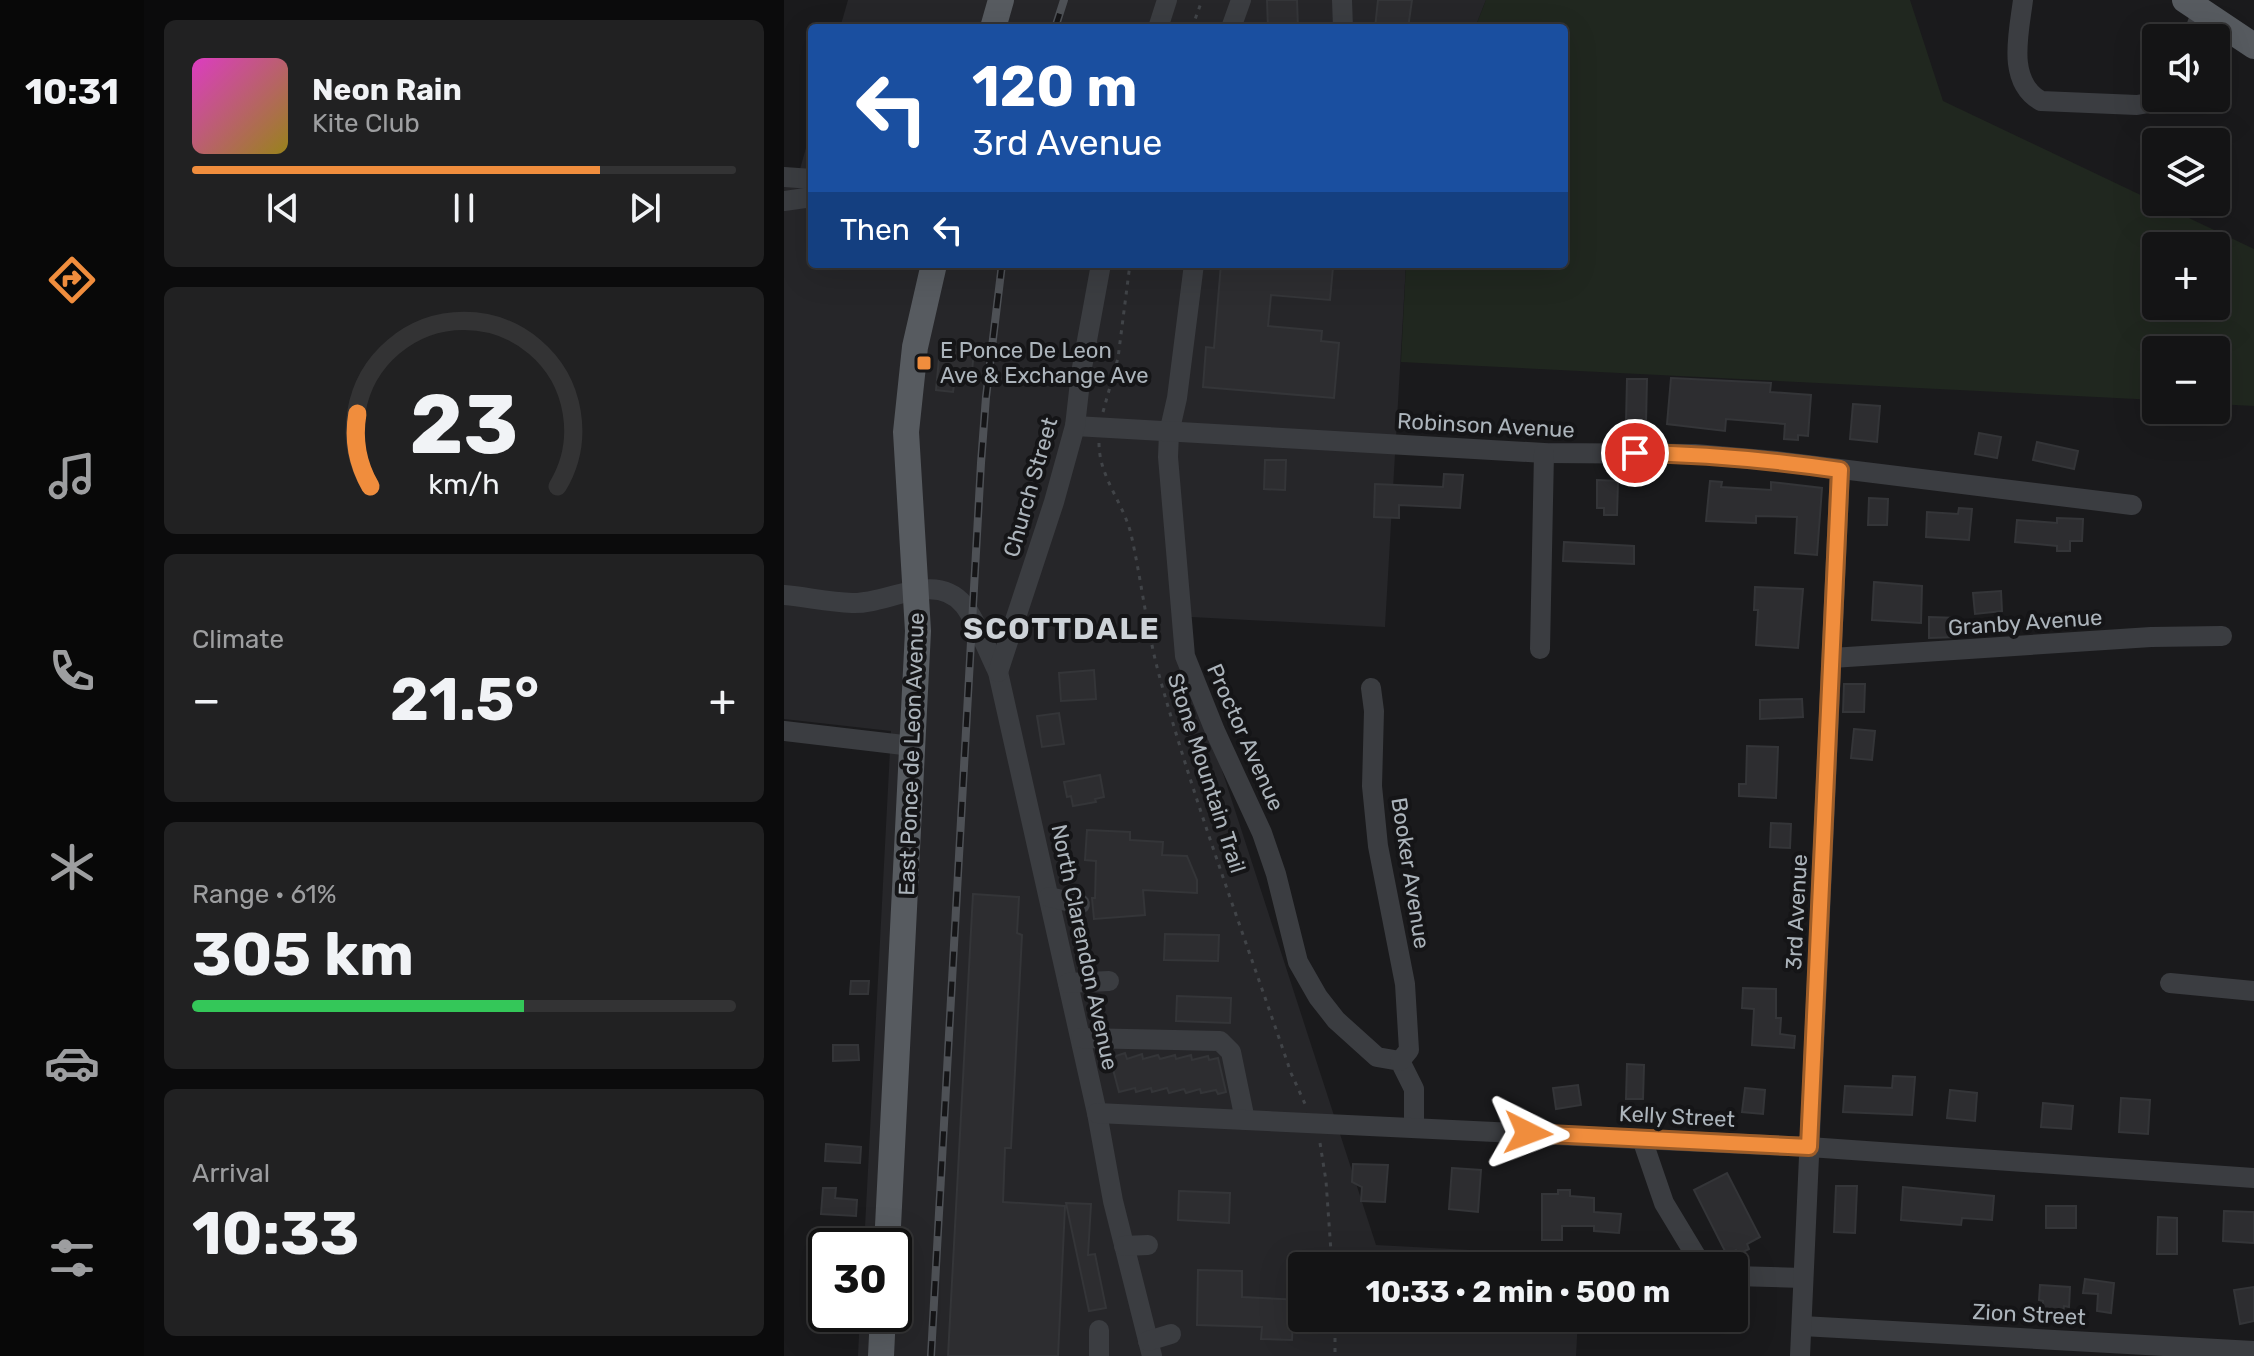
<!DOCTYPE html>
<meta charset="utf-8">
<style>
:root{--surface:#141415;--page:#212122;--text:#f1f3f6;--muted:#9d9ea0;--line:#333334;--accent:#f08d3d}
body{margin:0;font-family:Rubik,sans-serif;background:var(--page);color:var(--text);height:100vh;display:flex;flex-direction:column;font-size:30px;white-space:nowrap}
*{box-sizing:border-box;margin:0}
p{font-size:26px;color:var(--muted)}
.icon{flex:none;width:44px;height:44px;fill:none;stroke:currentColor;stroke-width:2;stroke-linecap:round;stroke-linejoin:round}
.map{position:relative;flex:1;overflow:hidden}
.panel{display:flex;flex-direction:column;gap:20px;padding:20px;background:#0b0b0c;width:640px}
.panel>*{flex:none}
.banner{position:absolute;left:24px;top:24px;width:760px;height:244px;border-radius:8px;box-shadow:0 8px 32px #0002,0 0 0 2px var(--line);background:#1a4fa0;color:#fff;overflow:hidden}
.tools{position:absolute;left:1358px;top:24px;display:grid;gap:16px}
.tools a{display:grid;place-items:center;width:88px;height:88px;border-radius:8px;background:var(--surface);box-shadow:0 8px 32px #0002,0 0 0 2px var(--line);font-size:40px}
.speed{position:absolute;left:24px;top:1228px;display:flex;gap:16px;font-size:40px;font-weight:700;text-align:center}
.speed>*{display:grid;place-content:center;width:104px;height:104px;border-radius:50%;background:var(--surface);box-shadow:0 8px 32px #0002,0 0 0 2px var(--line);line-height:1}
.speed .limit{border:4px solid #111;border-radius:12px;background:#fff;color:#111}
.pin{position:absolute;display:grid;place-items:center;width:68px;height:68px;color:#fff;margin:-34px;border:4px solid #fff;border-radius:50%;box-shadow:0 2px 8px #0007}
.me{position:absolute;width:88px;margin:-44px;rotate:93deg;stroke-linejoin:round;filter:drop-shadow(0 0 6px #0008)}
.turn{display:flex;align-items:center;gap:28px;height:168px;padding:0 32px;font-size:36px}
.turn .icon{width:104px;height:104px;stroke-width:2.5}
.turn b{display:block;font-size:56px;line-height:68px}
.then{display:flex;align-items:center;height:76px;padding:0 32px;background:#0003;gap:16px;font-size:30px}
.big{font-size:60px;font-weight:700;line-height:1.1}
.panel .tile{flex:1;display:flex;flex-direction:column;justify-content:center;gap:12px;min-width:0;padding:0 28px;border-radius:12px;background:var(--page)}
.panel .dial{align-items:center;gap:0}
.dial svg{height:208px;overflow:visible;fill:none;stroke:var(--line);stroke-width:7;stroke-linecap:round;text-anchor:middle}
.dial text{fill:var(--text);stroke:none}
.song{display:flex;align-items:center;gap:24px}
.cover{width:96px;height:96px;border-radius:12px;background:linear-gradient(135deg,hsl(310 70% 55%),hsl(50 70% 35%))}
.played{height:8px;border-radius:4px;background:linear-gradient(90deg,var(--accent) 75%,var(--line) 75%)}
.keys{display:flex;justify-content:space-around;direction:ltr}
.heat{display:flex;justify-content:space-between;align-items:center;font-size:44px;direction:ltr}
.charge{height:12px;border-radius:6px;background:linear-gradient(90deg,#34c759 61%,var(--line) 0)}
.trip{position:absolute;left:504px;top:1252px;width:460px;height:80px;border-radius:8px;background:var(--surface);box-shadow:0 8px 32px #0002,0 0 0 2px var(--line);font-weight:700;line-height:80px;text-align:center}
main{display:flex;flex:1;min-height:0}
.tabs{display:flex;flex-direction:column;width:144px;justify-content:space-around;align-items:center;background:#080808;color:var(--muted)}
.tabs .icon{width:56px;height:56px}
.tabs .current{color:var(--accent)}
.tabs b{font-size:36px;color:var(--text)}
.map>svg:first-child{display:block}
.built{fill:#262629}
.green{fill:#20271f;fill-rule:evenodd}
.building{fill:#2d2d30;stroke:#343538;stroke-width:2}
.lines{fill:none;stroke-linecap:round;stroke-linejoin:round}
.path{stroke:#414448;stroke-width:3;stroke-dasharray:4 6;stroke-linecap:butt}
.minor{stroke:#3b3d41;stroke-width:20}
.major{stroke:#575b60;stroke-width:26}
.rail-casing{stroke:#4e5156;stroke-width:8}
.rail{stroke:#151517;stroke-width:5;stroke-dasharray:15;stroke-linecap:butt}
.route-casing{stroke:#9c5c28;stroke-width:20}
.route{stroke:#f08d3d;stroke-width:14}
.poi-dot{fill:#f08d3d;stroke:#151517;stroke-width:3}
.labels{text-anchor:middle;stroke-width:8;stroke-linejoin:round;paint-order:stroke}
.poi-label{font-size:22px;fill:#acb4bb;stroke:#151517;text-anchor:start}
.street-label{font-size:22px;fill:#acb4bb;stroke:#151517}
.district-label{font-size:30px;font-weight:bold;letter-spacing:2px;fill:#cdd2d7;stroke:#151517}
</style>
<main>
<nav class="tabs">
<b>10:31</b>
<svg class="icon current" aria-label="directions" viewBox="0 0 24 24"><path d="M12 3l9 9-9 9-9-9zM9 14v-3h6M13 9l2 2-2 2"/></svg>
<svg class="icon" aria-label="music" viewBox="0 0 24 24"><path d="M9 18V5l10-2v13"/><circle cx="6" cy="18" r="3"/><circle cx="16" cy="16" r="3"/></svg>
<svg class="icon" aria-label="phone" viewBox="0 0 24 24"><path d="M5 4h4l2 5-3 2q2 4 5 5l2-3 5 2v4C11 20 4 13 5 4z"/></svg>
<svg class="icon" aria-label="climate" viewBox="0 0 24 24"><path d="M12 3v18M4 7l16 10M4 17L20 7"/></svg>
<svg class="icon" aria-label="car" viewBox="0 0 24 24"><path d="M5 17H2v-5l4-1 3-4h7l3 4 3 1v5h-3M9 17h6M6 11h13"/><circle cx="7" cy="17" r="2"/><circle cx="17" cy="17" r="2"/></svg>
<svg class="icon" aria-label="filters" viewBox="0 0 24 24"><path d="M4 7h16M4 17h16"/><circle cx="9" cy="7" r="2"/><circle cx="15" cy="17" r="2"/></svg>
</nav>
<section class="panel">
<div class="tile">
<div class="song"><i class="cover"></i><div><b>Neon Rain</b><p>Kite Club</p></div></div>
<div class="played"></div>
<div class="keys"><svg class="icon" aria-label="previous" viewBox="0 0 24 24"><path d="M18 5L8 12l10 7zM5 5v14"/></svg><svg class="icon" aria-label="pause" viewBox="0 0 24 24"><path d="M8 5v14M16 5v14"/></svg><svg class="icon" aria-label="next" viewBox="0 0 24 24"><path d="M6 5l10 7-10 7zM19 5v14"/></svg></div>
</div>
<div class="tile dial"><svg viewBox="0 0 100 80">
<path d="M14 69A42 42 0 1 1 86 69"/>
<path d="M14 69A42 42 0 0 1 9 41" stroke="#f08d3d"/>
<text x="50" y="56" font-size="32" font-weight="700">23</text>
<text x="50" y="72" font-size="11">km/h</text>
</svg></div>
<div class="tile"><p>Climate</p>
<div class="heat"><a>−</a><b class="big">21.5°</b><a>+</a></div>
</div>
<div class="tile"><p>Range · 61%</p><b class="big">305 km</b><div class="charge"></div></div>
<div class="tile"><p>Arrival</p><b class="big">10:33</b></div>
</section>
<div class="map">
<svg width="1470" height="1356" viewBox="0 0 1470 1356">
<rect width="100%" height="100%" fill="#1a1a1c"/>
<!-- built -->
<g class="built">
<path d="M64 0H702L691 28H56Z"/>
<path d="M28 127V264H622L601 627 388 616 592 1245 798 1256V1266H518V1318H794L792 1356H74L76 1314H110V1246H80L107 731 0 719V183H12Z"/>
</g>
<!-- green -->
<path class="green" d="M702 0H1126L1159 101 1470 249V406L1432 404V350H1372V400L617 362 622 264H780V28H691ZM1372 246H1432V306H1372Z"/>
<!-- building -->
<g class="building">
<path d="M483 0H513L514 28H484Z"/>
<path d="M594 0H628L624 28H591Z"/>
<path d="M437 264H517L549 267 546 300 487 295 484 326 538 331 537 341 555 343 550 398 419 387 422 347 430 348Z"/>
<path d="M156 348 190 351 187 381 171 379 169 392 152 390Z"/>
<path d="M887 378 987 383 986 392 1027 395 1024 436 1014 435V440L1000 439 1001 424 942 419 941 431 883 424Z"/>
<path d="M843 379H863L862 423H842Z"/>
<path d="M1069 404 1096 406 1093 442 1066 439Z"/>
<path d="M1195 433 1217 437 1213 458 1191 454Z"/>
<path d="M1253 442 1294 451 1290 469 1249 460Z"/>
<path d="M481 460H502L501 490 480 489Z"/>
<path d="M660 474 679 475 676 508 615 505V518L590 517 591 484 659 487Z"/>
<path d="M813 480 834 481 833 515H820V508H813Z"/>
<path d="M926 481 938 482 937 487 987 490V482L1038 488 1033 555 1011 553 1013 517 972 516V523L922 521Z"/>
<path d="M1085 498 1104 499 1103 525H1084Z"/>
<path d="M1175 508 1188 509 1185 540 1142 537 1143 512 1174 514Z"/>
<path d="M1273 518 1299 519 1298 541H1286V551H1273V546L1231 542 1233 520 1273 523Z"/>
<path d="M780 542 850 546V564L779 561Z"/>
<path d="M1090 582 1138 586 1137 623 1088 620Z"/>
<path d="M971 587 1019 589 1014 648 972 645 974 610H970Z"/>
<path d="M1217 591 1218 611 1191 614 1189 593Z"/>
<path d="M1145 617 1175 618V637L1145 638Z"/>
<path d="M310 670 312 699 277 701 275 673Z"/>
<path d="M1060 684H1081L1080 712H1059Z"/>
<path d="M1018 699 1019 717 976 719V700Z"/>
<path d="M275 713 280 744 258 747 253 716Z"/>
<path d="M1070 729 1091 731 1088 760 1067 758Z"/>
<path d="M963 746 994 747 992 798 955 796V784H962Z"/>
<path d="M316 775 320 797 311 799 312 802 289 806 287 796 283 797 280 782Z"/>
<path d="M987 823 1007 824 1006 848 986 847Z"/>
<path d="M303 830 346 832V840L379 842 378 855 403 856 413 880V893L359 890 361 915 310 919 308 898H311L312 861 301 860Z"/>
<path d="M189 894 235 897 233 933 238 935 227 1148H221L219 1202 281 1206 274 1356H164Z"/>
<path d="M381 934 435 935 434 961 380 960Z"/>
<path d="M67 981H85L84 994H66Z"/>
<path d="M959 988 992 989V1018H997L996 1034 1011 1036 1010 1048 968 1045 970 1009 958 1008Z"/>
<path d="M393 996 447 998 446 1023 392 1021Z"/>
<path d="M49 1045H74L75 1060 49 1061Z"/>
<path d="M341 1053 343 1059 358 1054 359 1059 374 1055 376 1059 391 1055 392 1059 407 1055 408 1060 424 1056 425 1060 434 1058 442 1092 434 1094 432 1090 417 1093 416 1089 402 1093 400 1089 385 1093 383 1088 368 1092 367 1088 352 1092 351 1088 335 1092 326 1058Z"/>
<path d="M843 1064 860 1065 859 1099H842Z"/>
<path d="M1109 1076 1131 1077 1128 1115 1059 1112 1061 1086 1108 1088Z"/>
<path d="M794 1085 797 1105 772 1109 769 1088Z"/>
<path d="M961 1088 981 1090 979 1114 958 1112Z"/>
<path d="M1166 1090 1193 1093 1191 1121 1163 1118Z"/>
<path d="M1337 1098 1366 1100 1364 1134 1335 1132Z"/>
<path d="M1259 1103 1289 1106 1287 1129 1257 1127Z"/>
<path d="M42 1144 77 1147 76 1163 41 1161Z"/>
<path d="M569 1164 604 1165 601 1202 577 1201 578 1187 568 1182Z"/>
<path d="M668 1168 697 1170 694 1212 665 1209Z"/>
<path d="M943 1173 976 1237 963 1244 965 1249 955 1254 952 1250 943 1255 910 1190Z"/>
<path d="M1052 1186H1073L1071 1233 1050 1232Z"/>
<path d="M1119 1187 1210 1196 1208 1220 1178 1218 1177 1225 1117 1220Z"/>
<path d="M39 1188H52L51 1198 73 1200 72 1216 37 1214Z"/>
<path d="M774 1190H786V1196L810 1198V1212L837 1214 835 1233 810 1231V1226H778V1240H758V1194H774Z"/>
<path d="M395 1191 446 1193 445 1223 394 1220Z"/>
<path d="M282 1203 307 1204 304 1255 311 1254 322 1308 305 1311Z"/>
<rect x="1262" y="1206" width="30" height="22"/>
<path d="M1440 1211 1470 1212V1243L1439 1241Z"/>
<path d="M1374 1217 1393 1218V1254H1373Z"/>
<path d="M414 1270 458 1271V1297L518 1300V1318L509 1317 508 1340 477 1339 478 1327 413 1325Z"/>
<path d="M1301 1279 1330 1283 1327 1313 1313 1311 1314 1294 1299 1293Z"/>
<path d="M1256 1285 1286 1287 1285 1307 1280 1306 1278 1322 1258 1320 1259 1301 1255 1300Z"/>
<path d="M1470 1287V1321L1456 1324 1450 1290Z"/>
</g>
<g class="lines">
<!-- path -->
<g class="path">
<path d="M408 28 418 0"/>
<path d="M319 412 334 358 346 264"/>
<path d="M315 443C315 477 339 502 347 534 358 583 363 633 377 682 414 814 463 943 507 1073L522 1106"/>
<path d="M536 1143 542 1181 548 1266"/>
<path d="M551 1318V1356"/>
</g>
<!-- minor -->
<g class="minor">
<path d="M558 0 559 28"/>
<path d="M1239 0C1235 33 1222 81 1257 101L1353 105 1393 98"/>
<path d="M374 28 383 0"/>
<path d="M447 28 457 0"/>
<path d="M1408 38 1418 11"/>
<path d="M0 177 28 179"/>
<path d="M0 201 28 197"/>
<path d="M410 264 393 398 385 433 384 457 401 656 431 731 478 833 492 874 514 962 534 997 552 1020 593 1057 616 1061 630 1089V1127"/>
<path d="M291 426 760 453 911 454 992 461 1348 505"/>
<path d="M0 595C22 597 45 602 68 603 102 605 151 570 180 605 192 620 205 654 214 672L313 1113 329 1201 368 1356"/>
<path d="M756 649 760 453"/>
<path d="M1048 658 1367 637 1438 636"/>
<path d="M214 672 270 502 291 426 297 373 317 264"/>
<path d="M587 688 590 711 588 786 594 846 621 984 625 1050 616 1061"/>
<path d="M0 731 128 746"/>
<path d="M265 897 296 904"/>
<path d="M284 983 325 981"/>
<path d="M1386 983 1470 991"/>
<path d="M297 1038 436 1041 447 1052 461 1120"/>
<path d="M313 1113 1025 1147 1470 1178"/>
<path d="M858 1139 880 1203 918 1266"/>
<path d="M340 1246 364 1245"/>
<path d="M950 1276 1019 1278"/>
<path d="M1018 1326 1470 1351"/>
<path d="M364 1341 387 1334"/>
<path d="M315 1356V1330"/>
<path d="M1016 1356 1056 470"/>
</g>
<!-- major -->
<g class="major">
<path d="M1401 0 1470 46"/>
<path d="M209 28 217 0"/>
<path d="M103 1246 134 631 122 432 131 347 150 264"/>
<path d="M97 1356 99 1314"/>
</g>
<defs>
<g id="rail">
<path d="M271 28 280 0"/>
<path d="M147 1356 197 463 202 397 218 264"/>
</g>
</defs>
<!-- rail casing -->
<use href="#rail" class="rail-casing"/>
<!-- rail -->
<use href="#rail" class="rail"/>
</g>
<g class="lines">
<defs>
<path id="route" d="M744 1133 1025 1147 1056 470C987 460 920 454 851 453"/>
</defs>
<!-- route casing -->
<use href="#route" class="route-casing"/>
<!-- route -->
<use href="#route" class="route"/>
</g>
<!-- markers -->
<rect class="poi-dot" x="132" y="355" width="16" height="16" rx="4"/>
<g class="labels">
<!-- poi labels -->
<g class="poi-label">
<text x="156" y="358">E Ponce De Leon<tspan x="156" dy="25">Ave &amp; Exchange Ave</tspan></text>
</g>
<!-- street labels -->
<g class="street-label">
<text transform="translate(702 425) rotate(3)" y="8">Robinson Avenue</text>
<text transform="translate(246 487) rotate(-74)" y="8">Church Street</text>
<text transform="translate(1241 622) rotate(-4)" y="8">Granby Avenue</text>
<text transform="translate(462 737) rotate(66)" y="8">Proctor Avenue</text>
<text transform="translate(127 754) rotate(-88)" y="8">East Ponce de Leon Avenue</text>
<text transform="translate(423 773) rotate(72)" y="8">Stone Mountain Trail</text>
<text transform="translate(627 873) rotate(81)" y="8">Booker Avenue</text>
<text transform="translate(1012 912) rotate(-87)" y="8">3rd Avenue</text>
<text transform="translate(301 947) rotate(78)" y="8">North Clarendon Avenue</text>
<text transform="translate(893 1116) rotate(3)" y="8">Kelly Street</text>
<text transform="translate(1245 1314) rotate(3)" y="8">Zion Street</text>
</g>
<!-- district labels -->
<g class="district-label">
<text x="278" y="639">SCOTTDALE</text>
</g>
</g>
</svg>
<div class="tools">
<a><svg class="icon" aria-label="sound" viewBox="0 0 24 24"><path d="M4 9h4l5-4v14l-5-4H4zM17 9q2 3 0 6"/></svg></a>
<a><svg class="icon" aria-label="layers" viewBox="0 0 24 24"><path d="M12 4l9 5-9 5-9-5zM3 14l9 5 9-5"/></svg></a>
<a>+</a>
<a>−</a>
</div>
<div class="speed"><div class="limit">30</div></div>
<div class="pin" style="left:851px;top:453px;background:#d93025"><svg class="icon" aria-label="arrive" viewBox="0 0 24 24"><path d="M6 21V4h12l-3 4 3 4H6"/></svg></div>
<svg class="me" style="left:744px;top:1133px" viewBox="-20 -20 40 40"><path d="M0-17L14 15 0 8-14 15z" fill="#f08d3d" stroke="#fff" stroke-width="4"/></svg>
<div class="trip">10:33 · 2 min · 500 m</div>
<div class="banner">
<div class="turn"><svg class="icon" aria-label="left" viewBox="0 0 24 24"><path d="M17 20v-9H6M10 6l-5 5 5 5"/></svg><div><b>120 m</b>3rd Avenue</div></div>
<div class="then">Then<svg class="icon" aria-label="left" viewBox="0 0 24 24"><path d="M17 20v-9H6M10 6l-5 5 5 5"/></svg></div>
</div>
</div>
</main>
